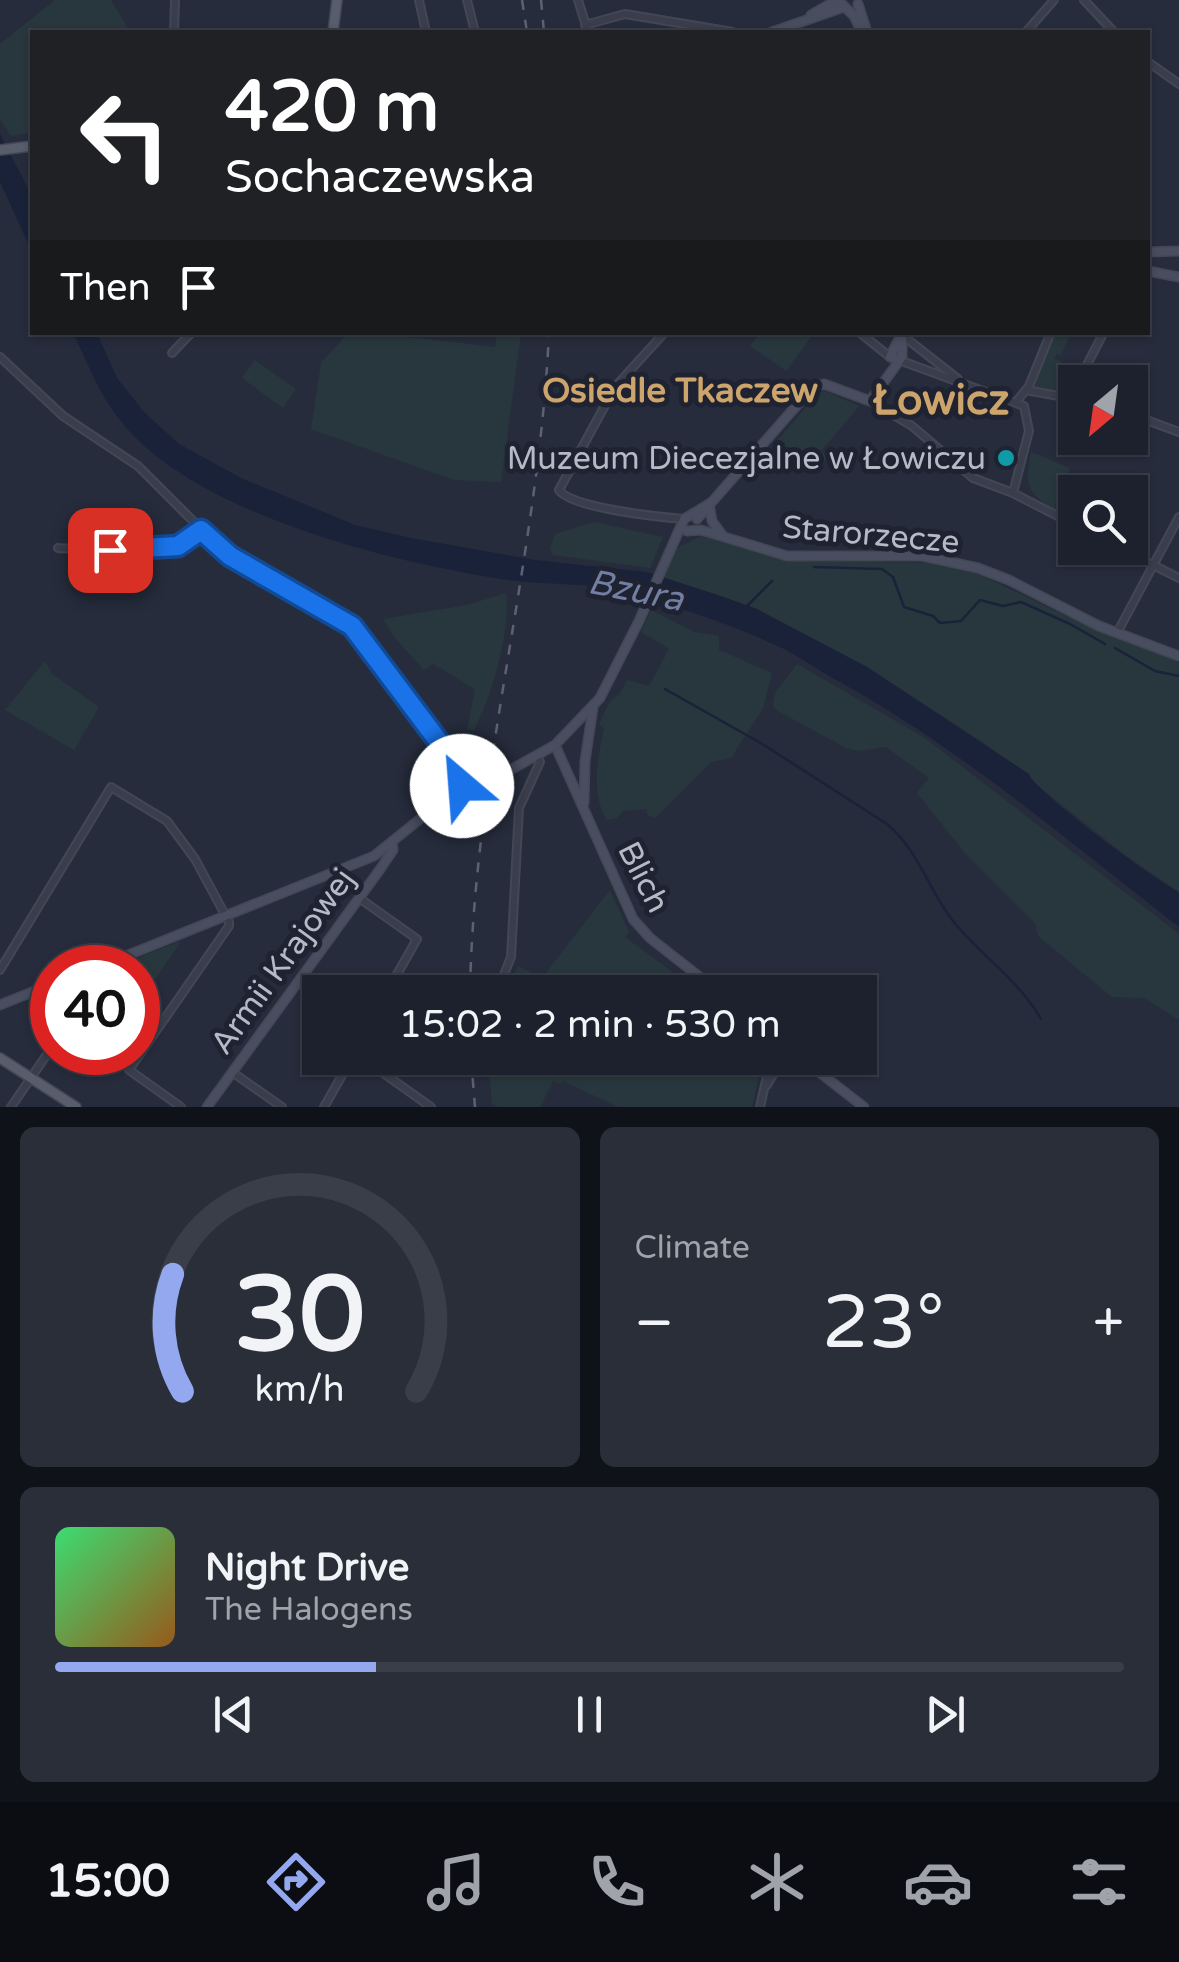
<!DOCTYPE html>
<meta charset="utf-8">
<style>
:root{--surface:#1c212d;--page:#292e39;--text:#f1f3f6;--muted:#a0a3aa;--line:#3a3e49;--accent:#93a8ef}
body{margin:0;font-family:"Varela Round",sans-serif;background:var(--page);color:var(--text);height:100vh;display:flex;flex-direction:column;font-size:38px;white-space:nowrap}
*{box-sizing:border-box;margin:0}
p{font-size:32px;color:var(--muted)}
.icon{flex:none;width:55px;height:55px;fill:none;stroke:currentColor;stroke-width:2;stroke-linecap:round;stroke-linejoin:round}
.map{position:relative;height:1107px;overflow:hidden}
.drawer{display:flex;flex-direction:column;gap:20px;padding:20px;background:#0f1219;flex:1}
.drawer>*{flex:none}
.top-card{position:absolute;left:30px;top:30px;width:1120px;height:305px;border-radius:0px;box-shadow:0 2px 8px #0004,0 0 0 2px var(--line);background:#202124;color:#fff;overflow:hidden}
.needle{width:65px;rotate:209deg}
.tools{position:absolute;left:1058px;top:365px;display:grid;gap:20px}
.tools a{display:grid;place-items:center;width:90px;height:90px;border-radius:0px;background:var(--surface);box-shadow:0 2px 8px #0004,0 0 0 2px var(--line);font-size:50px}
.speed{position:absolute;left:30px;top:945px;display:flex;gap:20px;font-size:50px;font-weight:700;text-align:center}
.speed>*{display:grid;place-content:center;width:130px;height:130px;border-radius:50%;background:var(--surface);box-shadow:0 2px 8px #0004,0 0 0 2px var(--line);line-height:1}
.speed .limit{border:15px solid #d22;background:#fff;color:#111}
.pin{position:absolute;display:grid;place-items:center;width:85px;height:85px;color:#fff;margin:-42px;border-radius:20px;box-shadow:0 5px 15px #0006}
.me{position:absolute;width:110px;margin:-55px;rotate:333deg;stroke-linejoin:round;filter:drop-shadow(0 0 8px #0008)}
.turn{display:flex;align-items:center;gap:35px;height:210px;padding:0 30px;font-size:45px}
.turn .icon{width:130px;height:130px;stroke-width:2.5}
.turn b{display:block;font-size:70px;line-height:85px}
.then{display:flex;align-items:center;height:95px;padding:0 30px;background:#0003;gap:20px;font-size:38px}
.big{font-size:75px;font-weight:600;line-height:1.1}
.drawer .card{flex:1;display:flex;flex-direction:column;justify-content:center;gap:15px;min-width:0;padding:0 35px;border-radius:15px;background:var(--page)}
.drawer .dial{align-items:center;gap:0}
.dial svg{height:260px;overflow:visible;fill:none;stroke:var(--line);stroke-width:7;stroke-linecap:round;text-anchor:middle}
.dial text{fill:var(--text);stroke:none}
.song{display:flex;align-items:center;gap:30px}
.cover{width:120px;height:120px;border-radius:15px;background:linear-gradient(135deg,hsl(140 70% 55%),hsl(30 70% 35%))}
.played{height:10px;border-radius:5px;background:linear-gradient(90deg,var(--accent) 30%,var(--line) 30%)}
.keys{display:flex;justify-content:space-around;direction:ltr}
.heat{display:flex;justify-content:space-between;align-items:center;font-size:55px;direction:ltr}
.drawer .tiles{flex:1;display:grid;gap:20px;grid-template-columns:1fr 1fr}
.card:last-child{grid-column:span 2}
.trip{position:absolute;left:302px;top:975px;width:575px;height:100px;border-radius:0px;background:var(--surface);box-shadow:0 2px 8px #0004,0 0 0 2px var(--line);font-weight:600;line-height:100px;text-align:center}
.menu{display:flex;height:160px;justify-content:space-around;align-items:center;background:#0b0d12;color:var(--muted)}
.menu .icon{width:70px;height:70px}
.menu .current{color:var(--accent)}
.menu b{font-size:45px;color:var(--text)}
.map>svg:first-child{display:block}
.green{fill:#28373d}
.water{fill:#1a2239}
.lines{fill:none;stroke-linecap:round;stroke-linejoin:round}
.stream{stroke:#1a2239;stroke-width:2.5}
.street-casing{stroke:#434755;stroke-width:10}
.secondary-casing{stroke:#434755;stroke-width:11}
.primary-casing{stroke:#434755;stroke-width:12}
.street{stroke:#3a3e4c;stroke-width:6}
.secondary{stroke:#484d5f;stroke-width:8}
.primary{stroke:#585d6c;stroke-width:9}
.rail{stroke:#5c6273;stroke-width:2.5;stroke-dasharray:10 10;stroke-linecap:butt}
.route-casing{stroke:#114b97;stroke-width:25}
.route{stroke:#1a73e8;stroke-width:18}
.culture-dot{fill:#0f9aa8;stroke:#1f2331;stroke-width:4}
.labels{text-anchor:middle;stroke-width:10;stroke-linejoin:round;paint-order:stroke}
.poi-label{font-size:32px;fill:#b6bac7;stroke:#1f2331;text-anchor:end}
.street-label{font-size:32px;fill:#b6bac7;stroke:#1f2331}
.neighbourhood-label{font-size:35px;font-weight:bold;fill:#cca46c;stroke:#1f2331}
.water-label{font-size:35px;font-style:italic;fill:#727fa3;stroke:#1f2331}
.district-label{font-size:42px;font-weight:bold;fill:#cca46c;stroke:#1f2331}
</style>
<div class="map">
<svg width="1179" height="1107" viewBox="0 0 1179 1107">
<rect width="100%" height="100%" fill="#262c3c"/>
<!-- green -->
<g class="green">
<path d="M55 0H111L130 32H32V132L11 136 0 119V44Z"/>
<path d="M348 333H373L495 347 497 333H521L501 482 454 480 311 429 321 363Z"/>
<path d="M760 333V332L814 333 786 371 750 346Z"/>
<path d="M1055 333H1071L1061 355 1057 354 1054 358 1082 373 1070 393 1034 386Z"/>
<path d="M255 360 296 389 283 408 242 378Z"/>
<path d="M825 391 859 406 821 451 828 457 815 472 771 448 819 392Z"/>
<path d="M1031 452 1070 468 1055 504 1056 510C1026 493 1025 485 1031 452Z"/>
<path d="M594 522 663 537 650 568 553 555 550 548 555 534Z"/>
<path d="M701 536 785 561 926 563 978 574 1085 625 1179 662V892L1125 855 984 743 867 667 757 609 664 578 675 549Z"/>
<path d="M506 593C511 631 492 695 474 730H467L475 689 433 664 424 670 394 637 383 619 467 605Z"/>
<path d="M651 610 695 632 719 636V650L772 673 763 708 731 758 711 762 655 818 648 815 646 809 623 811 617 818 607 820C590 794 598 757 604 728L599 725 609 703 621 692 627 680 649 686 669 649 641 632Z"/>
<path d="M45 661 52 674 99 707 74 750 5 710Z"/>
<path d="M797 664 925 738 1179 934V1020L1144 998 1112 997 1038 936 1035 923 965 853 917 793 929 778 886 747 859 751 846 748 776 710 773 705 775 693Z"/>
<path d="M610 890 629 932 625 937 700 992H505L518 966 542 978Z"/>
<path d="M181 941 138 1005V968L114 967Z"/>
<path d="M488 1058H763L752 1107H618L563 1081 560 1084 553 1081 540 1107H499L492 1104Z"/>
</g>
<!-- water -->
<g class="water">
<path d="M0 134 32 196V252L0 182Z"/>
<path d="M73 333H97L117 378 145 413 179 444 241 478 355 525 411 538 535 560 647 572 721 596 757 609 867 667 1029 774C1035 792 1155 880 1179 892V927C1065 839 957 745 829 676 815 668 800 657 784 649 730 623 671 604 613 590 580 582 543 585 508 580 394 563 192 514 119 419 99 394 87 361 73 333Z"/>
</g>
<g class="lines">
<!-- stream -->
<g class="stream">
<path d="M814 567 882 569 893 577 904 607 933 616 940 623 961 621 980 600 1003 606 1021 602 1070 624 1105 644"/>
<path d="M748 605 772 581"/>
<path d="M1115 648 1155 671 1179 676"/>
<path d="M665 689 764 745 887 824C919 851 928 889 953 921 981 956 1018 979 1041 1019"/>
</g>
<defs>
<g id="street">
<path d="M419 0 426 32"/>
<path d="M467 0 475 32"/>
<path d="M578 0 588 32"/>
<path d="M1084 0 1114 32"/>
<path d="M585 25 625 14 733 32"/>
<path d="M174 32 175 0"/>
<path d="M1026 32 1054 0"/>
<path d="M1148 62 1179 84"/>
<path d="M665 332 615 387 559 490C571 508 659 517 684 519"/>
<path d="M859 332 890 357"/>
<path d="M902 335 958 379"/>
<path d="M172 353 192 332"/>
<path d="M0 357 63 416 138 466 225 553 352 627 466 782"/>
<path d="M899 360 1024 406 1029 431 1013 493"/>
<path d="M1078 382 1104 332"/>
<path d="M1026 390 1075 399"/>
<path d="M870 401 912 426 973 478 1013 493 1075 525"/>
<path d="M1017 401 1029 386 1051 332"/>
<path d="M1130 414 1179 432"/>
<path d="M58 548C99 550 171 558 201 530"/>
<path d="M1119 548 1179 578"/>
<path d="M1117 633 1179 517"/>
<path d="M359 898 417 939 387 992"/>
<path d="M0 970 111 787 167 821 195 859 229 922V926L129 1070 181 1107"/>
<path d="M497 992 511 957 519 808 540 762 537 756"/>
<path d="M362 1058 431 1107"/>
<path d="M778 1068 792 1063 809 1065"/>
<path d="M232 1072 282 1107"/>
<path d="M767 1085 783 1058"/>
<path d="M11 1107 52 1047"/>
<path d="M324 1107 352 1058"/>
<path d="M760 1107 771 1058"/>
</g>
<g id="secondary">
<path d="M842 4 854 16 862 32"/>
<path d="M858 4 867 32"/>
<path d="M811 15 837 0"/>
<path d="M772 32 844 7"/>
<path d="M1148 252 1179 251"/>
<path d="M1148 271 1179 277"/>
<path d="M899 360 890 357 902 333"/>
<path d="M709 504 712 521 723 536"/>
<path d="M697 519 812 388 824 384 870 401 902 357V335"/>
<path d="M687 531 701 530 787 556H922L978 568 1009 580 1099 626 1179 656"/>
<path d="M555 745 633 919 650 938 719 992"/>
<path d="M584 803 585 761 593 708"/>
<path d="M96 968 374 856 466 782 505 773 555 745 600 698 639 621 684 519 709 504"/>
<path d="M0 1005 52 984"/>
<path d="M801 1058 864 1107"/>
<path d="M207 1107 381 868 393 850 392 844"/>
</g>
<g id="primary">
<path d="M333 32 337 0"/>
<path d="M0 150 32 146"/>
<path d="M0 1058 76 1107"/>
</g>
</defs>
<!-- street casing -->
<use href="#street" class="street-casing"/>
<!-- secondary casing -->
<use href="#secondary" class="secondary-casing"/>
<!-- primary casing -->
<use href="#primary" class="primary-casing"/>
<!-- street -->
<use href="#street" class="street"/>
<!-- secondary -->
<use href="#secondary" class="secondary"/>
<!-- primary -->
<use href="#primary" class="primary"/>
<!-- rail -->
<g class="rail">
<path d="M522 0 527 32"/>
<path d="M541 0 544 32"/>
<path d="M470 992C474 771 539 554 549 332"/>
<path d="M471 1058 475 1107"/>
</g>
</g>
<g class="lines">
<defs>
<path id="route" d="M110 550 178 546 201 530 230 556 352 626 457 766 466 782 462 786"/>
</defs>
<!-- route casing -->
<use href="#route" class="route-casing"/>
<!-- route -->
<use href="#route" class="route"/>
</g>
<!-- markers -->
<circle class="culture-dot" cx="1006" cy="458" r="10"/>
<g class="labels">
<!-- poi labels -->
<g class="poi-label">
<text x="986" y="469">Muzeum Diecezjalne w Łowiczu</text>
</g>
<!-- street labels -->
<g class="street-label">
<text transform="translate(871 534) rotate(5)" y="11">Starorzecze</text>
<text transform="translate(644 877) rotate(63)" y="11">Blich</text>
<text transform="translate(282 961) rotate(-54)" y="11">Armii Krajowej</text>
</g>
<!-- neighbourhood labels -->
<g class="neighbourhood-label">
<text x="680" y="402">Osiedle Tkaczew</text>
</g>
<!-- water labels -->
<g class="water-label">
<text transform="translate(636 590) rotate(11)" y="12">Bzura</text>
</g>
<!-- district labels -->
<g class="district-label">
<text x="941" y="414">Łowicz</text>
</g>
</g>
</svg>
<div class="tools">
<a><svg class="needle" viewBox="-14 -14 28 28"><path d="M0-13l5 13h-10z" fill="#e53935"/><path d="M0 13l5-13h-10z" fill="#a0a3aa"/></svg></a>
<a><svg class="icon" aria-label="search" viewBox="0 0 24 24"><circle cx="10" cy="10" r="6"/><path d="M15 15l6 6"/></svg></a>
</div>
<div class="speed"><div class="limit">40</div></div>
<div class="pin" style="left:110px;top:550px;background:#d93025"><svg class="icon" aria-label="arrive" viewBox="0 0 24 24"><path d="M6 21V4h12l-3 4 3 4H6"/></svg></div>
<svg class="me" style="left:462px;top:786px" viewBox="-20 -20 40 40"><circle r="19" fill="#fff"/><path d="M0-13L10 11 0 6-10 11z" fill="#1a73e8"/></svg>
<div class="trip">15:02 · 2 min · 530 m</div>
<div class="top-card">
<div class="turn"><svg class="icon" aria-label="left" viewBox="0 0 24 24"><path d="M17 20v-9H6M10 6l-5 5 5 5"/></svg><div><b>420 m</b>Sochaczewska</div></div>
<div class="then">Then<svg class="icon" aria-label="arrive" viewBox="0 0 24 24"><path d="M6 21V4h12l-3 4 3 4H6"/></svg></div>
</div>
</div>
<section class="drawer">
<div class="tiles">
<div class="card dial"><svg viewBox="0 0 100 80">
<path d="M14 69A42 42 0 1 1 86 69"/>
<path d="M14 69A42 42 0 0 1 11 33" stroke="#93a8ef"/>
<text x="50" y="56" font-size="32" font-weight="700">30</text>
<text x="50" y="72" font-size="11">km/h</text>
</svg></div>
<div class="card"><p>Climate</p>
<div class="heat"><a>−</a><b class="big">23°</b><a>+</a></div>
</div>
<div class="card">
<div class="song"><i class="cover"></i><div><b>Night Drive</b><p>The Halogens</p></div></div>
<div class="played"></div>
<div class="keys"><svg class="icon" aria-label="previous" viewBox="0 0 24 24"><path d="M18 5L8 12l10 7zM5 5v14"/></svg><svg class="icon" aria-label="pause" viewBox="0 0 24 24"><path d="M8 5v14M16 5v14"/></svg><svg class="icon" aria-label="next" viewBox="0 0 24 24"><path d="M6 5l10 7-10 7zM19 5v14"/></svg></div>
</div>
</div>
</section>
<nav class="menu">
<b>15:00</b>
<svg class="icon current" aria-label="directions" viewBox="0 0 24 24"><path d="M12 3l9 9-9 9-9-9zM9 14v-3h6M13 9l2 2-2 2"/></svg>
<svg class="icon" aria-label="music" viewBox="0 0 24 24"><path d="M9 18V5l10-2v13"/><circle cx="6" cy="18" r="3"/><circle cx="16" cy="16" r="3"/></svg>
<svg class="icon" aria-label="phone" viewBox="0 0 24 24"><path d="M5 4h4l2 5-3 2q2 4 5 5l2-3 5 2v4C11 20 4 13 5 4z"/></svg>
<svg class="icon" aria-label="climate" viewBox="0 0 24 24"><path d="M12 3v18M4 7l16 10M4 17L20 7"/></svg>
<svg class="icon" aria-label="car" viewBox="0 0 24 24"><path d="M5 17H2v-5l4-1 3-4h7l3 4 3 1v5h-3M9 17h6M6 11h13"/><circle cx="7" cy="17" r="2"/><circle cx="17" cy="17" r="2"/></svg>
<svg class="icon" aria-label="filters" viewBox="0 0 24 24"><path d="M4 7h16M4 17h16"/><circle cx="9" cy="7" r="2"/><circle cx="15" cy="17" r="2"/></svg>
</nav>
